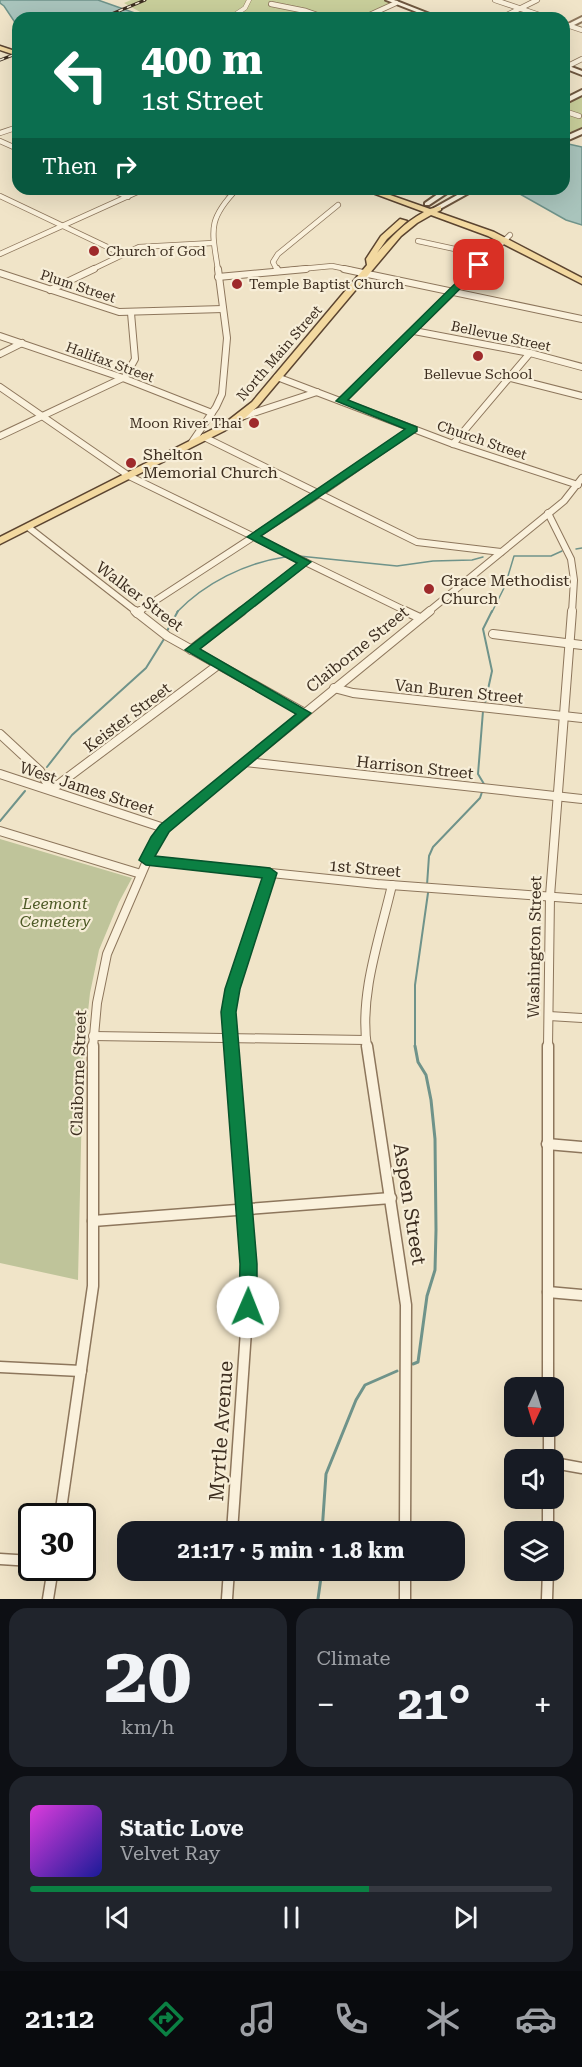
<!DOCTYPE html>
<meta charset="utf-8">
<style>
:root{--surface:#171b24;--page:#20242c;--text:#f1f3f6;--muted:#9ea1a6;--line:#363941;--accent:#0b8043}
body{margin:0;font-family:"Roboto Serif",serif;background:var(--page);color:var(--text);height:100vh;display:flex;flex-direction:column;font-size:22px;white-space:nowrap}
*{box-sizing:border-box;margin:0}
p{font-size:20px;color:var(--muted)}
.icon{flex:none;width:33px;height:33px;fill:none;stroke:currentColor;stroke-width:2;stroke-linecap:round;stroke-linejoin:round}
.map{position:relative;height:1599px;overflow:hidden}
.panel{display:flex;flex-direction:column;gap:9px;padding:9px;background:#0d0f14;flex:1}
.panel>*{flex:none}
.top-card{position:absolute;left:12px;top:12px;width:558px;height:183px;border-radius:18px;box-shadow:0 6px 24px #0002;background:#0b6e4f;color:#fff;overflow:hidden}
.needle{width:39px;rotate:184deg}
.tools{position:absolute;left:504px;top:1377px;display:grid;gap:12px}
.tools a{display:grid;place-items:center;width:60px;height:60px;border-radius:12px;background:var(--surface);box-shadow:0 6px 24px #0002;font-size:30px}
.speed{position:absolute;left:18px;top:1503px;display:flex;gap:12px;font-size:30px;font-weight:700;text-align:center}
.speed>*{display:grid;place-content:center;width:78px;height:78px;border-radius:50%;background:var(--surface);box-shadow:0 6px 24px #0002;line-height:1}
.speed .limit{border:3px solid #111;border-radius:9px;background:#fff;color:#111}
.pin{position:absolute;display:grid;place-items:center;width:51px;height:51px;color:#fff;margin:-26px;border-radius:12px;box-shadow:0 3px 9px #0006}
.me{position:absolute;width:66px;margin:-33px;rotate:1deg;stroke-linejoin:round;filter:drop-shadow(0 0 4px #0008)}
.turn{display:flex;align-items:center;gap:21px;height:126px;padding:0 30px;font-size:27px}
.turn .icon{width:78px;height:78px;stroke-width:2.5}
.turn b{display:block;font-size:42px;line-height:51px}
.then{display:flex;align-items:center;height:57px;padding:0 30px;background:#0003;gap:12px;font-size:22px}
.big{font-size:45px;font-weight:700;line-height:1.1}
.panel .tile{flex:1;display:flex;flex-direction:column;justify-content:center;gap:9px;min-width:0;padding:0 21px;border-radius:18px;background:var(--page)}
.panel .dial{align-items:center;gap:0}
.dial b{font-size:78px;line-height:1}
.song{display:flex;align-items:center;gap:18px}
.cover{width:72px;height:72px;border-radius:9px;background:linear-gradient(135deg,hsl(300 70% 55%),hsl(240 70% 35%))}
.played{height:6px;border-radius:3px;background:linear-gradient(90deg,var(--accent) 65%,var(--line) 65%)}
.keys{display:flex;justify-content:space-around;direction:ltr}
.heat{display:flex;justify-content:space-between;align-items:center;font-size:33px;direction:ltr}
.panel .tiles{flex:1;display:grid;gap:9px;grid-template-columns:1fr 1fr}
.tile:last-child{grid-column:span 2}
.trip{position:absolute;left:117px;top:1521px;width:348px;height:60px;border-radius:18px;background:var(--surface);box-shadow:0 6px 24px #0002;font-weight:700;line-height:60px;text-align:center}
.tab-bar{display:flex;height:96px;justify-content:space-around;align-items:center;background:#090b0e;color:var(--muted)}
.tab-bar .icon{width:42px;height:42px}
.tab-bar .selected{color:var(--accent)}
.tab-bar b{font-size:27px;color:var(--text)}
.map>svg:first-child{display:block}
.green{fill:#c9cf9b}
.cemetery{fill:#bfc49a}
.water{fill:#a9c4bc;stroke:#6f938a;stroke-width:1.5}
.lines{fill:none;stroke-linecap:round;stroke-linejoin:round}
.stream-far2{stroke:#6f938a;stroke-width:1.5}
.stream-far1{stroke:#6f938a;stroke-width:2}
.stream{stroke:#6f938a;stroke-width:3}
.pedestrian-casing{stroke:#8d765c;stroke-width:5}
.minor-far3-casing{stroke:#8d765c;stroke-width:6}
.minor-far2-casing{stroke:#8d765c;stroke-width:8}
.minor-far1-casing{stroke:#8d765c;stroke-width:10}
.minor-casing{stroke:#8d765c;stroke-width:13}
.tertiary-casing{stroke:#8d765c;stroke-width:4}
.secondary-casing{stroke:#6f573f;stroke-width:4}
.primary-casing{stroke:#5b4430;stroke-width:3}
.pedestrian{stroke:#faf1dc;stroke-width:4}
.minor-far3{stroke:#faf1dc;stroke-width:4.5}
.minor-far2{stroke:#faf1dc;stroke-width:6}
.minor-far1{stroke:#faf1dc;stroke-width:8}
.minor{stroke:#faf1dc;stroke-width:10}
.tertiary{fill:#faf1dc;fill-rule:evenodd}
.secondary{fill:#faf1dc;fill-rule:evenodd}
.primary{fill:#f3d9a0;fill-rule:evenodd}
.rail-casing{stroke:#3d2e20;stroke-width:3}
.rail{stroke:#f7eed8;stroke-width:1.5;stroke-dasharray:4.5;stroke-linecap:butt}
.route{fill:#0b8043;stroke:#07532c;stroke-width:1.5}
.poi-dot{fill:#9e2a2b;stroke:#f7eed8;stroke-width:2}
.labels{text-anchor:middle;stroke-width:4.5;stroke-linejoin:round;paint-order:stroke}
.far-poi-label{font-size:14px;fill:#3d2e20;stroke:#f7eed8;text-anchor:start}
.far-street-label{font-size:14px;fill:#3d2e20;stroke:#f7eed8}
.poi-label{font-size:16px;fill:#3d2e20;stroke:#f7eed8;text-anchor:start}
.street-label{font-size:16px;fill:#3d2e20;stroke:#f7eed8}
.park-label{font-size:16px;font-style:italic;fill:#4d5a26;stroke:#f7eed8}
.near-street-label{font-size:20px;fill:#3d2e20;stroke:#f7eed8}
</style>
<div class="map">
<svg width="582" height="1599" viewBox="0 0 582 1599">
<rect width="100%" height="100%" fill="#f0e4c8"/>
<!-- green -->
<g class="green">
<path d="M131 0H385L393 3 360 18H315L308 16 278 18H151L124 3Z"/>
<path d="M582 94V128L564 138V105Z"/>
</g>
<!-- cemetery -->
<path class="cemetery" d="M0 839 132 878 119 902 99 950 90 993 83 1058 78 1280 0 1263Z"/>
<!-- water -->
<g class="water">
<path d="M0 0H98L149 18H18V27L4 6 0 3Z"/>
<path d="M564 143 582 147V225L566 220 511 189H564Z"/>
</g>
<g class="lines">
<!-- stream-far2 -->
<g class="stream-far2">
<path d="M576 549 582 548"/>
<path d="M299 556 397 566 433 561 472 560 483 557"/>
<path d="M177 612C205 583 245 563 285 557"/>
<path d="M492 612 505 586 514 556H551L562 551"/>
</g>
<!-- stream-far1 -->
<g class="stream-far1">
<path d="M167 631 178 611"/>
<path d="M485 703 492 671 483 629 492 611"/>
<path d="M483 711 478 774 484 784"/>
<path d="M47 767 72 735 146 668 164 639"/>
<path d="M0 821 25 791"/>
<path d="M427 885 429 856 433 847 480 798 482 792"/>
<path d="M415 1047V985L428 893"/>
</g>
<!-- stream -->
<g class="stream">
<path d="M413 1364 418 1362 427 1296 435 1270 436 1230 435 1139 431 1100 426 1075 418 1062 415 1046"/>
<path d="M322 1532 326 1474 356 1400 365 1385 397 1371"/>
<path d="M318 1599 322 1570"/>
</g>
<defs>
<path id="pedestrian" d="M230 18 245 8 249 0"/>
<g id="minor-far3">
<path d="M495 0 548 18"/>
<path d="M271 4 306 11 326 18"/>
<path d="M363 18 396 3"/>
<path d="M501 18 537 0"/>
<path d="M564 24 582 30"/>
<path d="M564 68 582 59"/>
<path d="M564 111 579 116"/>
<path d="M0 133 18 127"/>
<path d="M0 141 18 149"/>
<path d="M109 189 128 197"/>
<path d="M204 189 232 193"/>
<path d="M0 196 122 254"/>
<path d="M418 241 487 256"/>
<path d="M0 254 144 189"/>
<path d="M91 270 139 247 213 243"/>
<path d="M218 270C212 230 207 220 237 189"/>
<path d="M277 270 273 262 278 254 338 205"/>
<path d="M290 270 332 266 351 270"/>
<path d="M474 270 510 235"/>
</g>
<g id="minor-far2">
<path d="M277 269 278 271"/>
<path d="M344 269 582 319"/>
<path d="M0 273 119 312 223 309"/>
<path d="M218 277 306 269"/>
<path d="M50 290 94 269"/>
<path d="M414 331 530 353 582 367"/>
<path d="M0 336 123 378 212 413"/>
<path d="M0 354 22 343"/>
<path d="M277 377 453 444 578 485"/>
<path d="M511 378 582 396"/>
<path d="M0 387 129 476 408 612"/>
<path d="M341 401 476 269"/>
<path d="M241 417 317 392"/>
<path d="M0 436 125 377 135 359 131 313"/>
<path d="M204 437 417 542 501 552"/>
<path d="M192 442 216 407 222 394 227 338 218 269"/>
<path d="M453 444 530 353"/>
<path d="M548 513 571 559 574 580 572 612"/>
<path d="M28 527 137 612"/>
<path d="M138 612 319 494 413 429"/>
<path d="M240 612 305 562"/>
<path d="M428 612 564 501 582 478"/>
</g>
<g id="minor-far1">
<path d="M135 611 167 636 305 713"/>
<path d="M405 611 420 618"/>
<path d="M137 613 140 611"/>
<path d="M493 634 582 645"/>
<path d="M191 650 242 611"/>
<path d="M334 688 353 693 582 718"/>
<path d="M0 734 40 771 51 790 218 665"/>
<path d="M246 762 582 799"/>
<path d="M0 774 164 828"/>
<path d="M0 831 141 874"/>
<path d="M146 860 377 884 582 899"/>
<path d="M549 1016 582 1018"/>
<path d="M93 1036 366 1040"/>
<path d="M93 1047 97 1003 107 954 156 840 172 822 430 611"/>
<path d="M231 1047 228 1012 232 989 270 873"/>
<path d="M367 1047C359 994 380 937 392 885"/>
<path d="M548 1047 550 896 572 611"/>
</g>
<g id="minor">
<path d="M231 1046 249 1288 232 1532"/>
<path d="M367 1046 406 1305 405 1532"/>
<path d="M547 1144 582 1147"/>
<path d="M93 1221 391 1198"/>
<path d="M548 1292 582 1295"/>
<path d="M0 1367 81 1371"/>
<path d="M548 1388V1046"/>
<path d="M549 1426V1460"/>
<path d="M554 1463 582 1468"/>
<path d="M548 1498V1532"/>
<path d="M60 1516 93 1286V1046"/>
<path d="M0 1559 32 1561"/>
<path d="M405 1570V1599"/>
<path d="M48 1599 53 1568"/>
<path d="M227 1599 229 1570"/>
<path d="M547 1599 548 1570"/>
</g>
<path id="tertiary" d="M582 17V21L564 30V26Z"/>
<g id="secondary">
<path d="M386 0H394L440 18H432Z"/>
<path d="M564 64 582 71V75L564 68Z"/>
<path d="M582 90V95L564 104V99Z"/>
<path d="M582 129V134L564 142V137Z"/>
<path d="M445 189H453L429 205H425V203Z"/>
<path d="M468 189H476L440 209 434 208Z"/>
</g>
<g id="primary">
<path d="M0 46 18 52V56L0 50Z"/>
<path d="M362 189H373L430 209 441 206V210L437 212 494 232 582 278V284L488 236 431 215 417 223 401 236 258 406 245 418 224 431 0 544V537L225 423 252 402 367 265 366 259 381 236 400 219 407 221 387 239 377 253C391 237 404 223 424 212Z"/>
</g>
</defs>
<!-- pedestrian casing -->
<use href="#pedestrian" class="pedestrian-casing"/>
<!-- minor-far3 casing -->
<use href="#minor-far3" class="minor-far3-casing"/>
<!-- minor-far2 casing -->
<use href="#minor-far2" class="minor-far2-casing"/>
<!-- minor-far1 casing -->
<use href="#minor-far1" class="minor-far1-casing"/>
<!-- minor casing -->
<use href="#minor" class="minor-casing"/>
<!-- tertiary casing -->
<use href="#tertiary" class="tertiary-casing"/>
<!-- secondary casing -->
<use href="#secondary" class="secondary-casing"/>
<!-- primary casing -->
<use href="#primary" class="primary-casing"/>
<!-- pedestrian -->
<use href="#pedestrian" class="pedestrian"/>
<!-- minor-far3 -->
<use href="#minor-far3" class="minor-far3"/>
<!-- minor-far2 -->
<use href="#minor-far2" class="minor-far2"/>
<!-- minor-far1 -->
<use href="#minor-far1" class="minor-far1"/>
<!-- minor -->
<use href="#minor" class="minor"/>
<!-- tertiary -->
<use href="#tertiary" class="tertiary"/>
<!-- secondary -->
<use href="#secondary" class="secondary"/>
<!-- primary -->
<use href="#primary" class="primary"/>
<defs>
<g id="rail">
<path d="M102 18 145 0"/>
<path d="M0 60 18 53"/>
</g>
</defs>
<!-- rail casing -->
<use href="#rail" class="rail-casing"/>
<!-- rail -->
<use href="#rail" class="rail"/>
</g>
<!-- route -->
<path class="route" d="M476 263 484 265 348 400 417 427V431L261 536 311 562 200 649 311 713 169 832 155 856 270 868 277 873 240 989 236 1012 257 1264V1307L254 1313 248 1315 242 1313 239 1307 240 1264 221 1012 225 989 262 878 146 865 139 860 151 837 160 825 296 714 185 650 297 563 247 537 405 429 336 401Z"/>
<!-- markers -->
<g class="poi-dot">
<circle cx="94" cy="251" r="6"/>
<circle cx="237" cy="284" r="6"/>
<circle cx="478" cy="356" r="6"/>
<circle cx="254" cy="423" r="6"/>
<circle cx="131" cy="463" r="6"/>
<circle cx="429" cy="589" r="6"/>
</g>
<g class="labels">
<!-- far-poi labels -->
<g class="far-poi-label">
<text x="106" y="256">Church of God</text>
<text x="249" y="289">Temple Baptist Church</text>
<text x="478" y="379" text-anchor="middle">Bellevue School</text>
<text x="242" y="428" text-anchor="end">Moon River Thai</text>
</g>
<!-- far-street labels -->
<g class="far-street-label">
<text transform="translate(78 286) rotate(18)" y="5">Plum Street</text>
<text transform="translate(501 336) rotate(12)" y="5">Bellevue Street</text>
<text transform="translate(279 353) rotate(-49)" y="5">North Main Street</text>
<text transform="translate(110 362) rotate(20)" y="5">Halifax Street</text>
<text transform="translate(482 440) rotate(19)" y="5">Church Street</text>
</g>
<!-- poi labels -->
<g class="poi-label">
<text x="143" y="460">Shelton<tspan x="143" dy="18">Memorial Church</tspan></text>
<text x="441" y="586">Grace Methodist<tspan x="441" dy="18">Church</tspan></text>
</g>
<!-- street labels -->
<g class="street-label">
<text transform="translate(140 596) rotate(37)" y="6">Walker Street</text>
<text transform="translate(357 649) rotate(-39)" y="6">Claiborne Street</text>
<text transform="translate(459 691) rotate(6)" y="6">Van Buren Street</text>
<text transform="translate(127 717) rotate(-37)" y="6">Keister Street</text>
<text transform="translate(415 767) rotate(6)" y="6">Harrison Street</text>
<text transform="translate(87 788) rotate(18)" y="6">West James Street</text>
<text transform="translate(365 868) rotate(5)" y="6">1st Street</text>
<text transform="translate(534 947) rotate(-89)" y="6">Washington Street</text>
<text transform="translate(78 1073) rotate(-88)" y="6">Claiborne Street</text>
</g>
<!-- park labels -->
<g class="park-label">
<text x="55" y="909">Leemont<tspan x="55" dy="18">Cemetery</tspan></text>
</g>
<!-- near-street labels -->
<g class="near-street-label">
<text transform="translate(410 1204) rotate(81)" y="7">Aspen Street</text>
<text transform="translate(221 1431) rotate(-86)" y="7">Myrtle Avenue</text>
</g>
</g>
</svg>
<div class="tools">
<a><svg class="needle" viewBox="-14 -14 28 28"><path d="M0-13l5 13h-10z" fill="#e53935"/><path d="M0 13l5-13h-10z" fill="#9ea1a6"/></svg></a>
<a><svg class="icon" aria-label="sound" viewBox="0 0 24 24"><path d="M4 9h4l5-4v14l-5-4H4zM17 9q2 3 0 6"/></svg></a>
<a><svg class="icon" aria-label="layers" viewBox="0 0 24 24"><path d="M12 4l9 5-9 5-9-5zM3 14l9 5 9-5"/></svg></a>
</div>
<div class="speed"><div class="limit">30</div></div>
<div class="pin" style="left:479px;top:265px;background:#d93025"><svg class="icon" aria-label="arrive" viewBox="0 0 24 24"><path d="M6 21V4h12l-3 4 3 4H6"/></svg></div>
<svg class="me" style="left:248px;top:1307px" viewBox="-20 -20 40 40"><circle r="19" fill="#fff"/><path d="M0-13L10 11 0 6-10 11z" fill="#0b8043"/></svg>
<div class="trip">21:17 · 5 min · 1.8 km</div>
<div class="top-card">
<div class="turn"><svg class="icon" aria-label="left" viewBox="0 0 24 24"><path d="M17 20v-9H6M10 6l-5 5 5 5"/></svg><div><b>400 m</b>1st Street</div></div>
<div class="then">Then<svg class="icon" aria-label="right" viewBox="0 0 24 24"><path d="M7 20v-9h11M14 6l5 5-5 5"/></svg></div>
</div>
</div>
<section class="panel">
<div class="tiles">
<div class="tile dial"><b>20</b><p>km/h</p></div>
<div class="tile"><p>Climate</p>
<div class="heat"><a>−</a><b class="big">21°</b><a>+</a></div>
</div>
<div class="tile">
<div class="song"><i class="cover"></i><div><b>Static Love</b><p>Velvet Ray</p></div></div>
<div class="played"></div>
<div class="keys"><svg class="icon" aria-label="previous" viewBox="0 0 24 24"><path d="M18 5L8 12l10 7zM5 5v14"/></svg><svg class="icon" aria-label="pause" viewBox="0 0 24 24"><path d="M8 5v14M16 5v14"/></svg><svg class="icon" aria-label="next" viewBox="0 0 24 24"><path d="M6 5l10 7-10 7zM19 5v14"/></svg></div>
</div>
</div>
</section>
<nav class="tab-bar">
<b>21:12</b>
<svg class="icon selected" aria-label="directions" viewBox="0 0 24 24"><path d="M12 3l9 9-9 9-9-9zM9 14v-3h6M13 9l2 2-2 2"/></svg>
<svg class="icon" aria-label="music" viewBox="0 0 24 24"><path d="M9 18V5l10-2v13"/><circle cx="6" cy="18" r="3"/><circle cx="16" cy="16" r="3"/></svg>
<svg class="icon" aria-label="phone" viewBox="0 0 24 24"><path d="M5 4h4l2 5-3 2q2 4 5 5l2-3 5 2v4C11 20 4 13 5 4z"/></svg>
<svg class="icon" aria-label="climate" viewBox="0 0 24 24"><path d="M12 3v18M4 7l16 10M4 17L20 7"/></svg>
<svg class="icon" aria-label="car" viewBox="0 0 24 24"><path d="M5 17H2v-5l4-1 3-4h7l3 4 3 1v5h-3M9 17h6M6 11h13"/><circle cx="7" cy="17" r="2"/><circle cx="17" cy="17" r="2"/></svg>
</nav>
